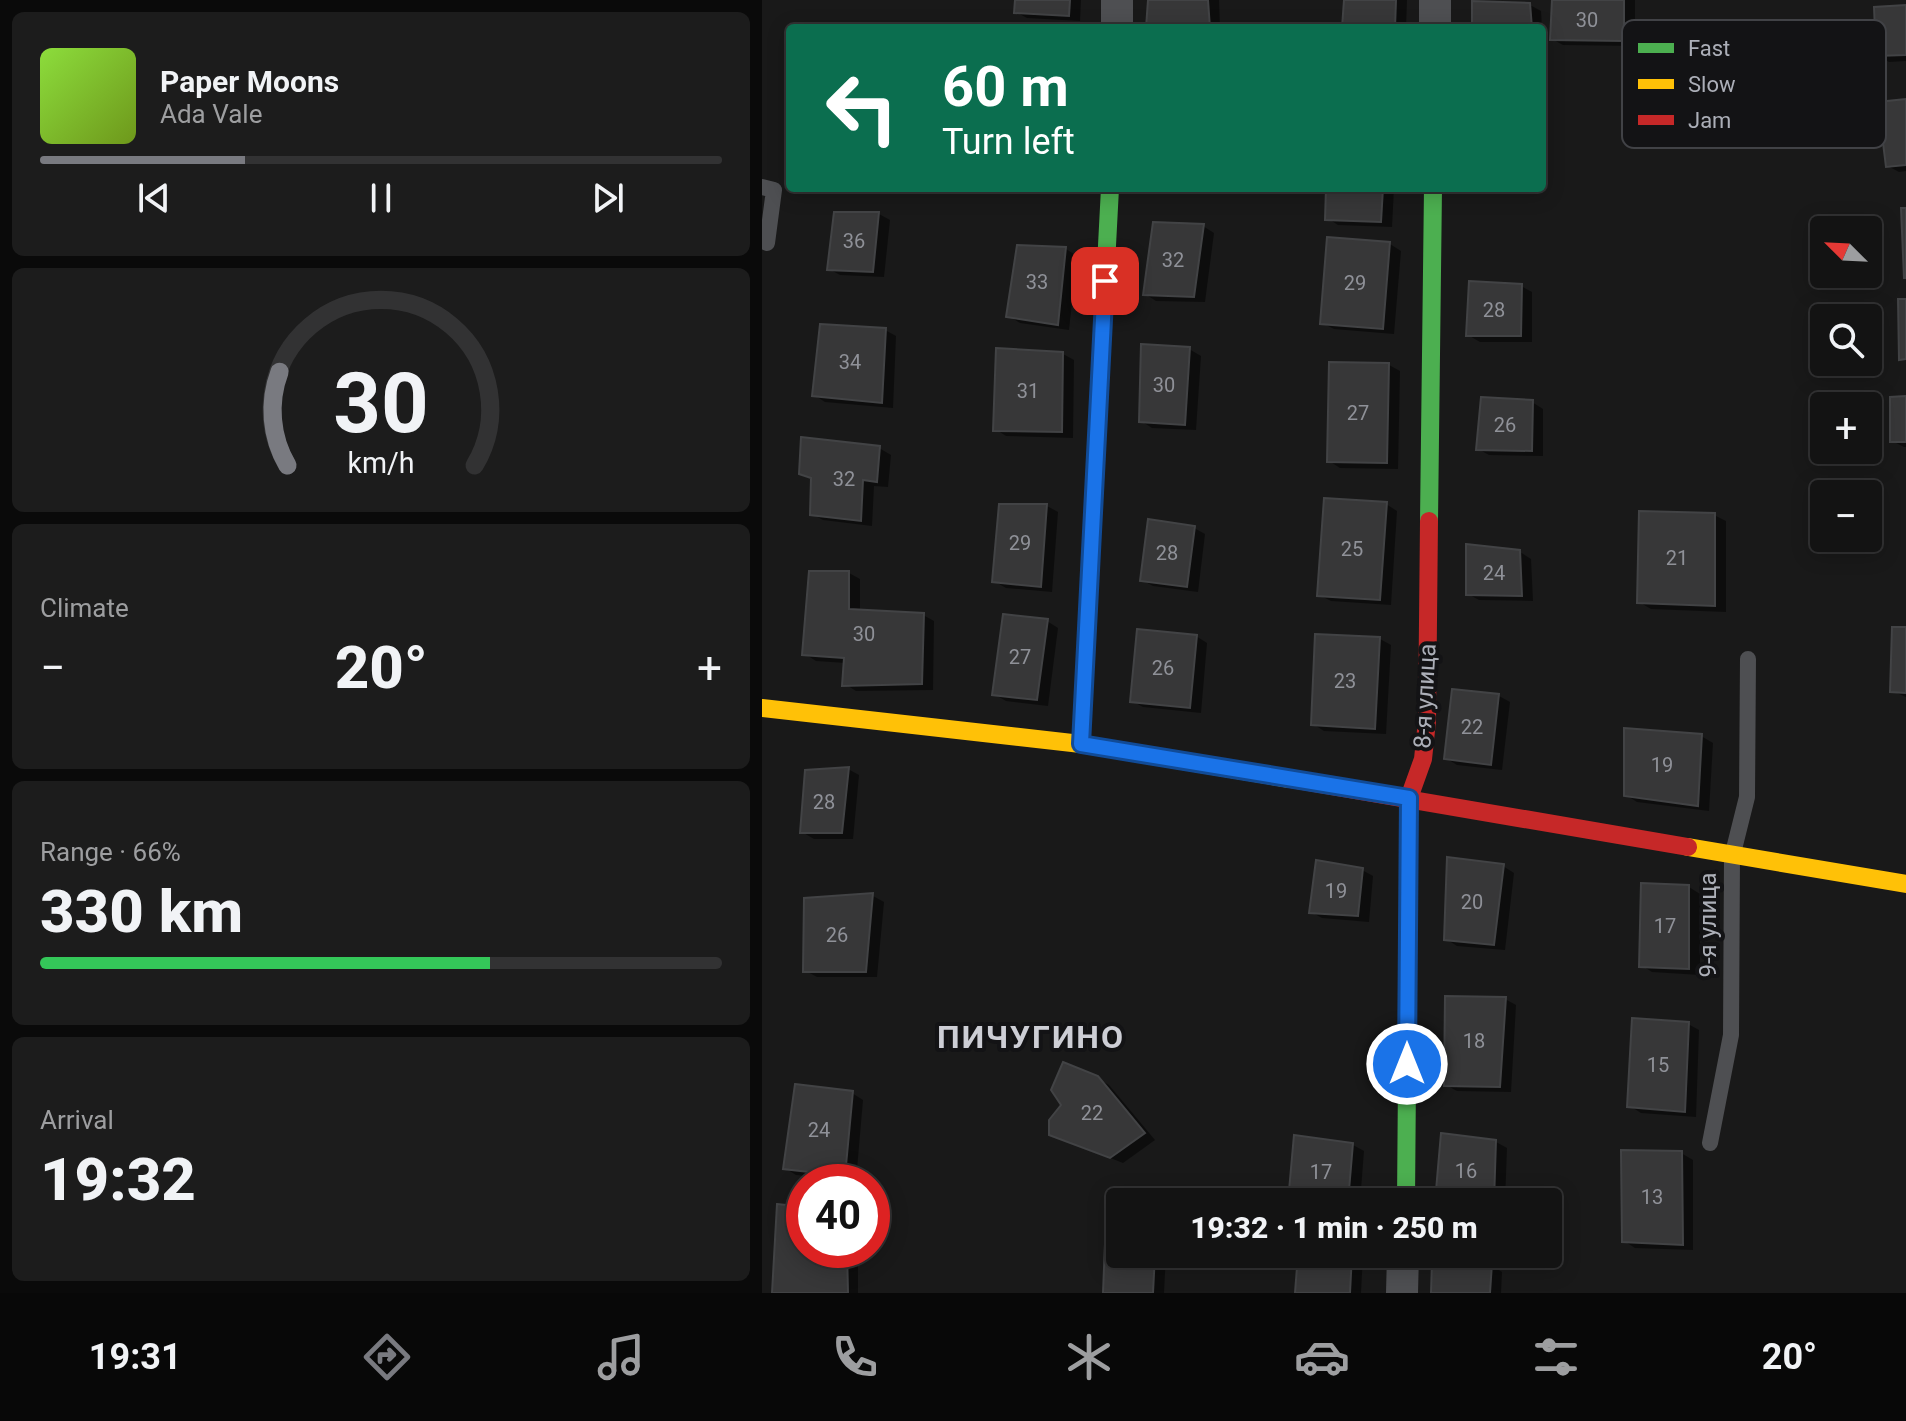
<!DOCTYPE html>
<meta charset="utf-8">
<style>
:root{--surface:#131313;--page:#1c1c1c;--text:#f1f3f6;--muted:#9d9ea0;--line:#323233;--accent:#797a80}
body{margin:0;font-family:Roboto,sans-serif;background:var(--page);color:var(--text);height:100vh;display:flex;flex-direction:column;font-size:30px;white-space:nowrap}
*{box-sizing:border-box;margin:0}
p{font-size:26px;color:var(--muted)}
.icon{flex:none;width:44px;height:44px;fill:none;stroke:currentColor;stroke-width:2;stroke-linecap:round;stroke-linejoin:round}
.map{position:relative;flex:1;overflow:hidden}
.side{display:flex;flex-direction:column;gap:12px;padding:12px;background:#0a0a0a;width:762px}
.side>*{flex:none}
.guide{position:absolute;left:24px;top:24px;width:760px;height:168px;border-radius:8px;box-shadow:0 4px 20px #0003,0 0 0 2px var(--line);background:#0b6e4f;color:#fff;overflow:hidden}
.needle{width:52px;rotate:294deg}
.controls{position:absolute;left:1048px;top:216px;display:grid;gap:16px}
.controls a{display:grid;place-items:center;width:72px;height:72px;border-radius:8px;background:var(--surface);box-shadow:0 4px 20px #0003,0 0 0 2px var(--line);font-size:40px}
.speed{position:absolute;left:24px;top:1164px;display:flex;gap:16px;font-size:40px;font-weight:700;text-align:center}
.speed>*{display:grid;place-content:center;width:104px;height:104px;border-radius:50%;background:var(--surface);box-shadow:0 4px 20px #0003,0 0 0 2px var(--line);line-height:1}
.speed .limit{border:12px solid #d22;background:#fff;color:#111}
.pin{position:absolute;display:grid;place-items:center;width:68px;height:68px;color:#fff;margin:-34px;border-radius:16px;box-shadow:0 4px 12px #0006}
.me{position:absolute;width:88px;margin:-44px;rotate:0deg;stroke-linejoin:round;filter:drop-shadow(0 0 6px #0008)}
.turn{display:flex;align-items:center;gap:28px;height:168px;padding:0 24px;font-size:36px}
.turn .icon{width:104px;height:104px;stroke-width:2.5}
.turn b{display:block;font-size:56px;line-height:68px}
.big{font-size:60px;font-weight:800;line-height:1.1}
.side .card{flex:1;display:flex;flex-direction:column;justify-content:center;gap:12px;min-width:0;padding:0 28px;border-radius:12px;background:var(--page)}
.side .dial{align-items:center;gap:0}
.dial svg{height:208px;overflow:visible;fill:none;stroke:var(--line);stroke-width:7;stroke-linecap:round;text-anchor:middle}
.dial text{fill:var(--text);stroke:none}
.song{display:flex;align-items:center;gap:24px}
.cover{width:96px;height:96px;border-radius:12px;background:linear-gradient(135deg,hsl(90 70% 55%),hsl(80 70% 35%))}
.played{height:8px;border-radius:4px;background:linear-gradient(90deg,var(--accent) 30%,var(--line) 30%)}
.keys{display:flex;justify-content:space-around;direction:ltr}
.heat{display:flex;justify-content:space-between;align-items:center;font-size:44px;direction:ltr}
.charge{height:12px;border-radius:6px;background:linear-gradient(90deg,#34c759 66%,var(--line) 0)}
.trip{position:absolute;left:344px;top:1188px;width:456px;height:80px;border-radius:8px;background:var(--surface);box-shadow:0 4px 20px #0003,0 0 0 2px var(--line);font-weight:800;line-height:80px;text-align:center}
.menu{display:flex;height:128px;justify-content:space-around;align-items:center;background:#080808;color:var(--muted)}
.menu .icon{width:56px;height:56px}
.menu .on{color:var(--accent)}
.menu b{font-size:36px;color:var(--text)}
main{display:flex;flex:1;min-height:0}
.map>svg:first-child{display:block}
.shadow{fill:#0007}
.building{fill:#373738;stroke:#424345;stroke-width:2}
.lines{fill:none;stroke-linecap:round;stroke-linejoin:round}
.lane{stroke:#4e4f52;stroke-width:16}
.street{stroke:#4e4f52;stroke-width:32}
.fast{stroke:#4caf50;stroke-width:18}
.slow{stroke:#ffc107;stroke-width:18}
.jam{stroke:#c62828;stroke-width:18}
.route-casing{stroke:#114b97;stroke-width:20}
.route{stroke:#1a73e8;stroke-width:14}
.labels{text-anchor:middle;stroke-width:8;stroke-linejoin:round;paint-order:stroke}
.number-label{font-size:20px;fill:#8f9198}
.street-label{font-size:24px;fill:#acafb8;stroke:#131315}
.district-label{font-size:32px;font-weight:bold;letter-spacing:2px;fill:#cdced5;stroke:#131315}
.key{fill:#131315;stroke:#414246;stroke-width:2}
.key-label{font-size:22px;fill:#acafb8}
</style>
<main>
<section class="side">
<div class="card">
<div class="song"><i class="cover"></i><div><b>Paper Moons</b><p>Ada Vale</p></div></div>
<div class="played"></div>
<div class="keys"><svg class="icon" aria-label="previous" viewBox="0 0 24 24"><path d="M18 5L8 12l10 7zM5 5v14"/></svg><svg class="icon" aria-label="pause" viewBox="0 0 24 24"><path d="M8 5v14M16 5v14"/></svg><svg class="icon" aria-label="next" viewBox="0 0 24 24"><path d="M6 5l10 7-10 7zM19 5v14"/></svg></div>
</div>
<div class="card dial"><svg viewBox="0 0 100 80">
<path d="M14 69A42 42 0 1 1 86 69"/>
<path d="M14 69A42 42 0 0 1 11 33" stroke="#797a80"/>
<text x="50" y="56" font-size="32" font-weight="700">30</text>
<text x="50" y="72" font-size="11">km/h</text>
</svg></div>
<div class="card"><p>Climate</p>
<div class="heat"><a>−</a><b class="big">20°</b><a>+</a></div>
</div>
<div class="card"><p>Range · 66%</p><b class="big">330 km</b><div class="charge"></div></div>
<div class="card"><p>Arrival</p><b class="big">19:32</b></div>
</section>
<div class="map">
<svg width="1144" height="1293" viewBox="0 0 1144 1293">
<rect width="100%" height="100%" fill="#191919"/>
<!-- shadow -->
<g class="shadow">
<path d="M255 0H319L318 21 265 18 254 12Z"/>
<path d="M388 0H457L458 28H386Z"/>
<path d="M584 0H645L644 28H582Z"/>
<path d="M792 0H873V46L801 45 790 39Z"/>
<path d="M768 5 779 11 780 28H712Z"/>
<path d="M1144 7V61L1127 62 1116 55Z"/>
<path d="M780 30 784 91H780Z"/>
<path d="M1144 101V171L1137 172 1126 166Z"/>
<path d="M566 188H632L630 227 576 225 565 218Z"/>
<path d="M117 214 128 220 122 277 78 275 67 269Z"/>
<path d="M441 226 452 233 443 302 394 301 383 294Z"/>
<path d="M567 240 628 244 639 251 632 334 572 329 560 323Z"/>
<path d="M257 248 304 249 315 256 307 330 258 323 247 316Z"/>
<path d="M759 286 770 292V342H718L706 335Z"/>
<path d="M123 330 134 336 131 408 63 402 52 395Z"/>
<path d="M427 349 439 356 434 430 390 428 379 421Z"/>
<path d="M301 354 312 360 311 438 244 436 233 429Z"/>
<path d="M627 365 638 371 636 469 578 468 567 461Z"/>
<path d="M1144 398V447H1142L1130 441Z"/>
<path d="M770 402 781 409V456L727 455 716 449Z"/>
<path d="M117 448 129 455 126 487 112 486 110 526 61 520 50 514 51 480 39 473Z"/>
<path d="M624 504 635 511 629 605 569 601 557 595Z"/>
<path d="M285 506 296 512 290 592 244 588 232 581Z"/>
<path d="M952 515 964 521V612L889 609 877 602Z"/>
<path d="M432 528 443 534 436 592 391 586 380 580Z"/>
<path d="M758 552 769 559 771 601 717 600 706 594Z"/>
<path d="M87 573 98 579V611L161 615 172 621 171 690 94 691 83 684 84 663 54 661 43 654Z"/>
<path d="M285 621 296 628 286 706 244 701 232 694Z"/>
<path d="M1144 629V697L1130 691Z"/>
<path d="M434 636 445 643 439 713 381 707 370 701Z"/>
<path d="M618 639 629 645 624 734 562 731 551 724Z"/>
<path d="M692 691 737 696 748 702 740 770 695 765 684 758Z"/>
<path d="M939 736 951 743 947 811 875 802 864 795Z"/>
<path d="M86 769 97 775 91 839H52L40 832Z"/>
<path d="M741 866 752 873 743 950 695 946 684 939Z"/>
<path d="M600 870 611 876 607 922 560 918 549 912Z"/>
<path d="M927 887 938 894V975L890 972 879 965Z"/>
<path d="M111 896 122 902 115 977H55L44 971V899Z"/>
<path d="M743 999 754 1005 749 1092 695 1091 684 1085Z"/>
<path d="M926 1024 937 1030 934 1117 879 1113 868 1106Z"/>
<path d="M335 1078 347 1085 393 1140 361 1163 288 1134Z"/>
<path d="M90 1093 101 1100 94 1181 34 1175 23 1168Z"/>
<path d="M734 1142 745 1148 743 1202H675Z"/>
<path d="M591 1145 602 1151 598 1202H528Z"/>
<path d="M919 1153 931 1160V1250L873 1248 862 1241Z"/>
<path d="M42 1209V1250H96V1293H12Z"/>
<path d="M358 1246V1254H404L402 1293H343Z"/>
<path d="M538 1254H601L599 1293H535Z"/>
<path d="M729 1265 740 1272 739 1293H671Z"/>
</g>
<!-- building -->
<g class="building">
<path d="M253 0H308L307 16 252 13Z"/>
<path d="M386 0H446L448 28H384Z"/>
<path d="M582 0H634L633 28H580Z"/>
<path d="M790 0H862V41L788 40Z"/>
<path d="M710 1 768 3 770 28H710Z"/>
<path d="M1144 5V55L1114 56 1112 7Z"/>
<path d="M1144 99V165L1124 167 1116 102Z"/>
<path d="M564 188H621L619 222 563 220Z"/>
<path d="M1139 208H1144V278H1142Z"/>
<path d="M72 212H117L111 272 65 270Z"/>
<path d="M391 222 442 224 432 297 381 295Z"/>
<path d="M565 237 628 242 621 329 558 324Z"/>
<path d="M255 245 304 247 296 325 244 317Z"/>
<path d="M707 281 760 284 759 336H704Z"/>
<path d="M1136 299H1144V359L1137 360Z"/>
<path d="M58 324 124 328 120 403 50 396Z"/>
<path d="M379 344 428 347 423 425 377 422Z"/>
<path d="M234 348 301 352 300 432 231 431Z"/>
<path d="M567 362 627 363 625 463 565 462Z"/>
<path d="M1144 396V442H1128V397Z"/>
<path d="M719 397 771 400 770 451 714 450Z"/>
<path d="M39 437 118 446 115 482 101 480 99 521 48 515 49 478 37 474Z"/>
<path d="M562 498 625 502 618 600 555 596Z"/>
<path d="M237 504H285L279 587 230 582Z"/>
<path d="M877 511 953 513V606L875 603Z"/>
<path d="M386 519 433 526 425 587 378 581Z"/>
<path d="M704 544 758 550 760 596 704 595Z"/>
<path d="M47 571H87V609L162 613 160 684 80 686 82 658 40 655Z"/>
<path d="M241 614 286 619 275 700 230 695Z"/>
<path d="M1130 627H1144V693L1128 692Z"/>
<path d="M375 629 435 635 428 708 368 702Z"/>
<path d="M553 634 618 637 613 729 549 725Z"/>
<path d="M690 689 737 694 729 765 682 759Z"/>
<path d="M862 728 940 734 936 806 862 796Z"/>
<path d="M87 767 80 833H38L43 770Z"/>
<path d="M685 857 742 864 732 945 682 940Z"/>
<path d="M554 860 601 868 596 916 547 913Z"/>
<path d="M879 883 927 885V969L877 967Z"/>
<path d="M111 893 104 972H41L42 898Z"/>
<path d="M683 996 744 997 738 1087 682 1086Z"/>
<path d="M870 1018 927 1022 923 1112 865 1107Z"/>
<path d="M301 1062 336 1076 383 1133 348 1158 287 1135V1120L299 1105 289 1090Z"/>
<path d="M33 1084 91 1091 83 1176 21 1169Z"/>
<path d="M679 1133 734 1140 732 1202H673Z"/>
<path d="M532 1135 591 1143 586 1202H526Z"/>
<path d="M859 1150 920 1151 921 1245 860 1242Z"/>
<path d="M15 1204 42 1207V1250H85L86 1293H10Z"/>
<path d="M343 1243 358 1244V1254H393L391 1293H341Z"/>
<path d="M536 1254H590L588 1293H533Z"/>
<path d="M670 1261 730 1263 728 1293H669Z"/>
</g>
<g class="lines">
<!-- lane -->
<g class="lane">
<path d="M0 187 12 190 5 243"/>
<path d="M948 1143 969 1035 970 857 985 797 986 659"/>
</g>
<!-- street -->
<g class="street">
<path d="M355 28V0"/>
<path d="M673 28V0"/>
<path d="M640 1293 641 1254"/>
</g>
<!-- fast -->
<g class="fast">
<path d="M667 521 671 188"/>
<path d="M319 744 348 188"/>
<path d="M644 1202 647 830"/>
</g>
<!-- slow -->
<g class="slow">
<path d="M0 708 319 744 528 779"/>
<path d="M926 847 1144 884"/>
</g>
<!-- jam -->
<g class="jam">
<path d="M528 779 926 847"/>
<path d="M647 830V798L661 759 665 721 667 521"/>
</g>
</g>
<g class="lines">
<defs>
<path id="route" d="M343 281 319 744 647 798 645 1064"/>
</defs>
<!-- route casing -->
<use href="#route" class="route-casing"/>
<!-- route -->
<use href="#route" class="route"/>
</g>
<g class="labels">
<!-- number labels -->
<g class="number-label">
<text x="825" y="27">30</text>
<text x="92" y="248">36</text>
<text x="411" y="267">32</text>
<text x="275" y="289">33</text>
<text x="593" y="290">29</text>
<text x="732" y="317">28</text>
<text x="88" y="369">34</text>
<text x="402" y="392">30</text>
<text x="266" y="398">31</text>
<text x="596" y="420">27</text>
<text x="743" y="432">26</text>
<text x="82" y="486">32</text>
<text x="258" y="550">29</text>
<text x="590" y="556">25</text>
<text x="405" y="560">28</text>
<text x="915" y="565">21</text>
<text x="732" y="580">24</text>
<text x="102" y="641">30</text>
<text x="258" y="664">27</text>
<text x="401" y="675">26</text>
<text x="583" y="688">23</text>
<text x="710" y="734">22</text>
<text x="900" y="772">19</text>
<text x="62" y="809">28</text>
<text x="574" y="898">19</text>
<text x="710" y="909">20</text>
<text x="903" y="933">17</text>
<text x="75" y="942">26</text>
<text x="712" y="1048">18</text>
<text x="896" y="1072">15</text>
<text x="330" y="1120">22</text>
<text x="57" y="1137">24</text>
<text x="704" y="1178">16</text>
<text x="559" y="1179">17</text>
<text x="890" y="1204">13</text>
</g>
<!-- street labels -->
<g class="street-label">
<text transform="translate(663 696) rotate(-87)" y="8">8-я улица</text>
<text transform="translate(946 925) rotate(-90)" y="8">9-я улица</text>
</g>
<!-- district labels -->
<g class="district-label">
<text x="269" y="1048">ПИЧУГИНО</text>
</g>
</g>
<!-- legend -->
<rect x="860" y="20" width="264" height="128" rx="12" class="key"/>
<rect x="876" y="43" width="36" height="10" fill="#4caf50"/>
<rect x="876" y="79" width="36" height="10" fill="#ffc107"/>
<rect x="876" y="115" width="36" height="10" fill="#c62828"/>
<g class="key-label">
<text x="926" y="56">Fast</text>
<text x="926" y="92">Slow</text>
<text x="926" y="128">Jam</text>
</g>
</svg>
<div class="controls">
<a><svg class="needle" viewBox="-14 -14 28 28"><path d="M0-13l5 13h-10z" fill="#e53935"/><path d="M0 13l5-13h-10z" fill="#9d9ea0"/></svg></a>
<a><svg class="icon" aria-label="search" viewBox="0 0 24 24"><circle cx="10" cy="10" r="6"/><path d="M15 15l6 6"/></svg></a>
<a>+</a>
<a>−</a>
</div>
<div class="speed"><div class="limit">40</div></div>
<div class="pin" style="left:343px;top:281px;background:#d93025"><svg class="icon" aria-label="arrive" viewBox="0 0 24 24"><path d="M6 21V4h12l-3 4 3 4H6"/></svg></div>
<svg class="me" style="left:645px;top:1064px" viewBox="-20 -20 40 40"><circle r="17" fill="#1a73e8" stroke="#fff" stroke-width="3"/><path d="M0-11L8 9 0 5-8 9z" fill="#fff"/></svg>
<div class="trip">19:32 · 1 min · 250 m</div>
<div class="guide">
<div class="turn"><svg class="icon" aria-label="left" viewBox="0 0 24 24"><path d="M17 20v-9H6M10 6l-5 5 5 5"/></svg><div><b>60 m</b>Turn left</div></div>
</div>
</div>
</main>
<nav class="menu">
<b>19:31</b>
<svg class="icon on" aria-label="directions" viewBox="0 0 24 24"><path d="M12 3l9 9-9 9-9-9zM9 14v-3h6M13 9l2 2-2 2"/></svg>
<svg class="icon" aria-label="music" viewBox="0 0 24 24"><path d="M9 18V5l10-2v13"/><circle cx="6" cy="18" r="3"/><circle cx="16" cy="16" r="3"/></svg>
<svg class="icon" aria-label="phone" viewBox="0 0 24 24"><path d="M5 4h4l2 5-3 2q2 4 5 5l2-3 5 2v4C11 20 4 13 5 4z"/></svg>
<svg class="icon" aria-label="climate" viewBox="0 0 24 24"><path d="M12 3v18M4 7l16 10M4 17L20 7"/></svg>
<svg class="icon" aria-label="car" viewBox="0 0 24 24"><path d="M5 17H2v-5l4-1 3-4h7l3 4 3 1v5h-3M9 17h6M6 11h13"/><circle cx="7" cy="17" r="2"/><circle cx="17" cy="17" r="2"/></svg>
<svg class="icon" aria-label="filters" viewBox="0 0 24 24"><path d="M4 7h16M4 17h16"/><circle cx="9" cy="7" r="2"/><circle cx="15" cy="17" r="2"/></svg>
<b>20°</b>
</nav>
